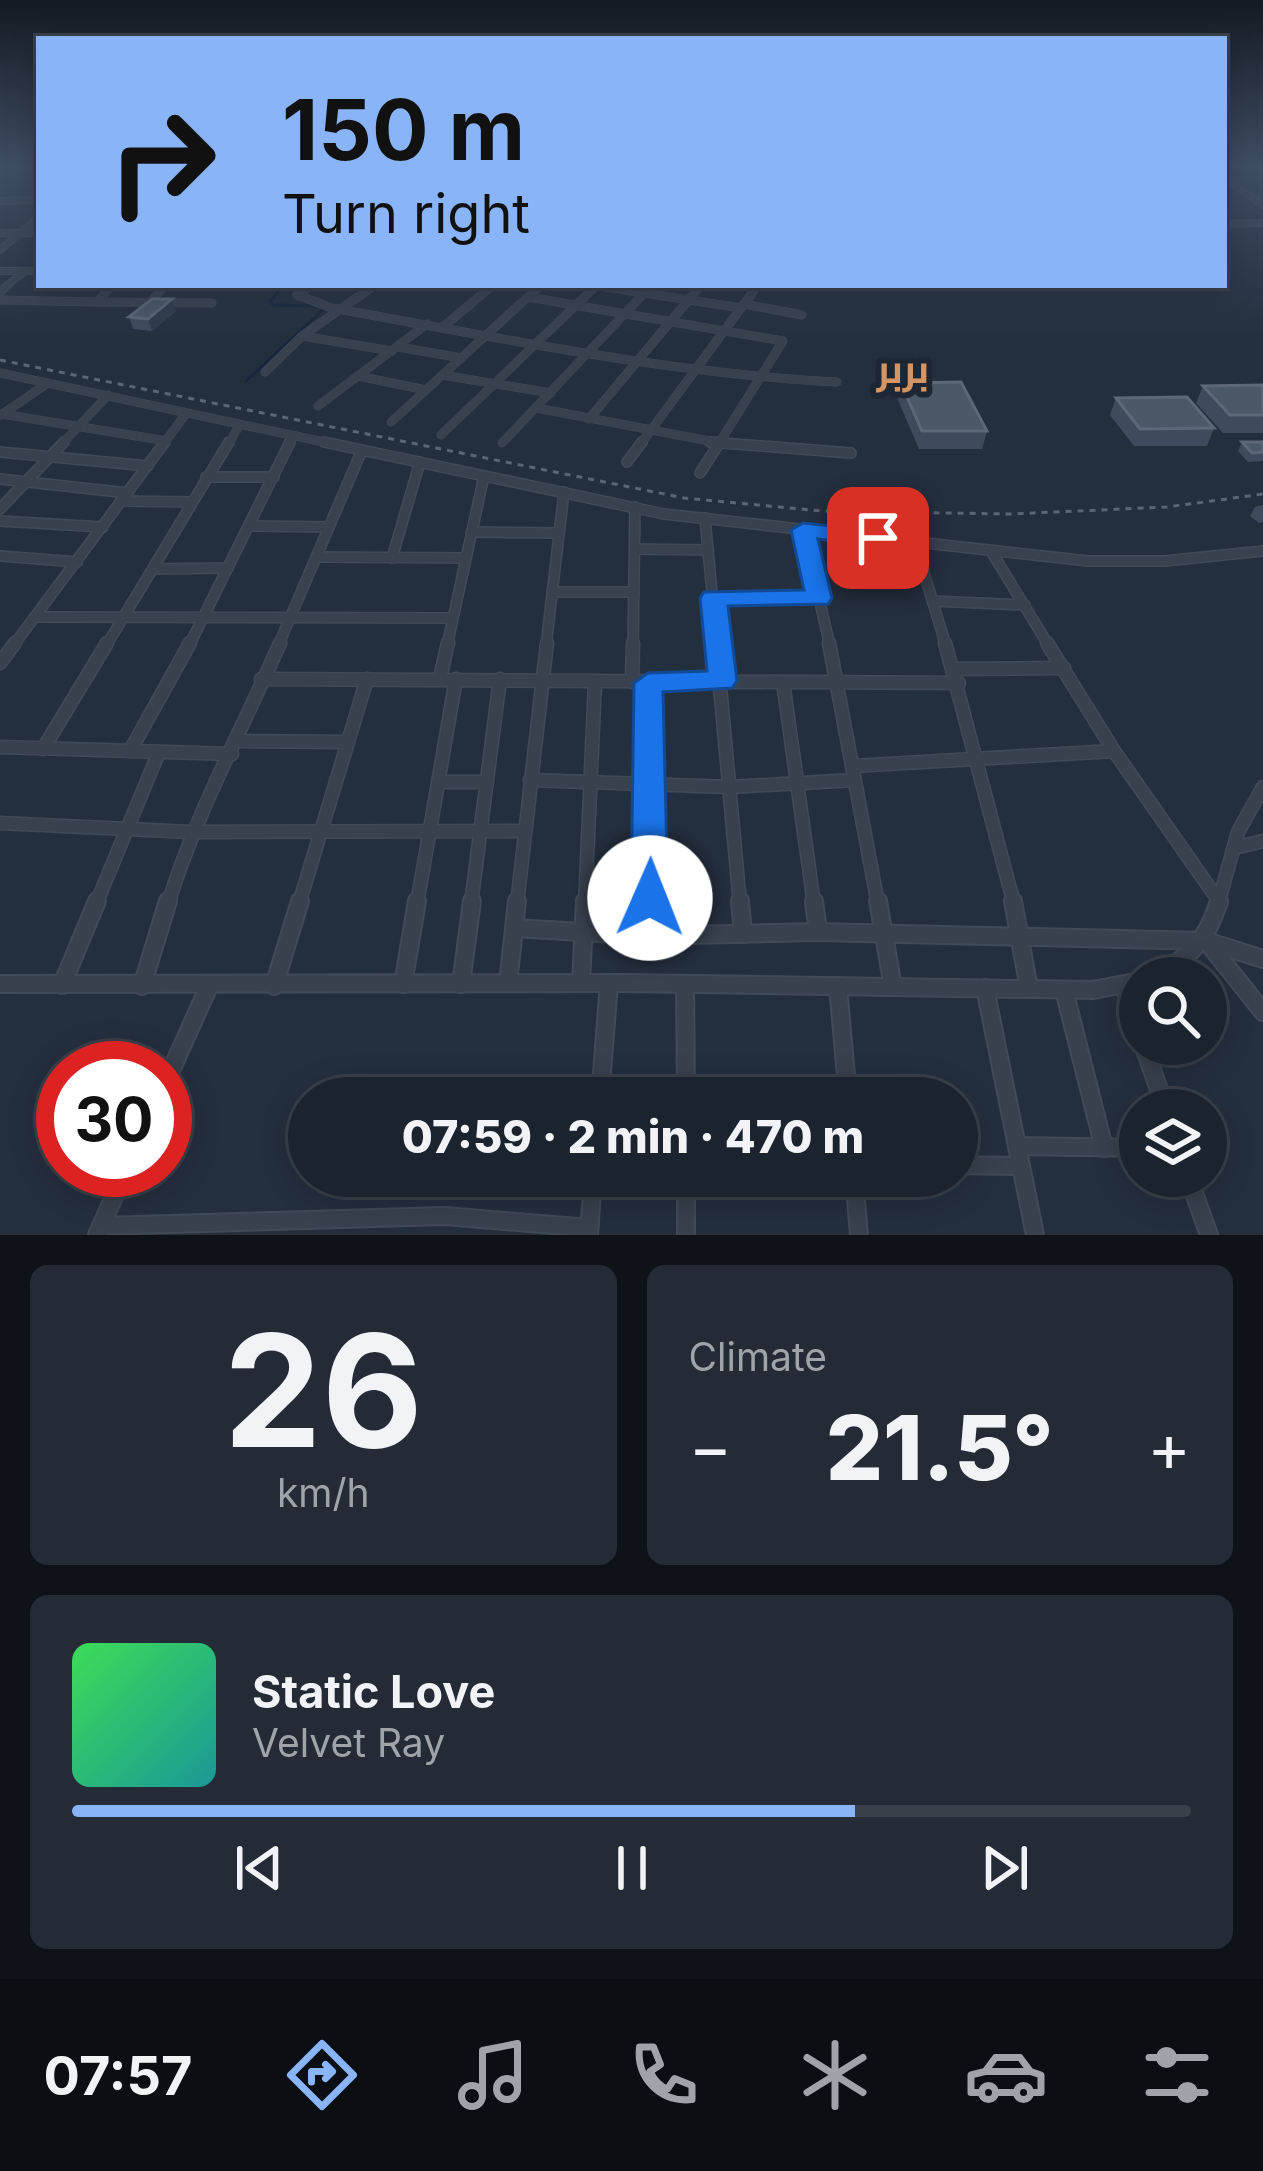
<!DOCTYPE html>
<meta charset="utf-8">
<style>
:root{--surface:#1b232e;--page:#242b36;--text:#f1f3f6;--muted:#a0a4aa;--line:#39404a;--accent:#8ab4f8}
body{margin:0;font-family:Inter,Cairo,sans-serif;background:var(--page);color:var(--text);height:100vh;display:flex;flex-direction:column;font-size:45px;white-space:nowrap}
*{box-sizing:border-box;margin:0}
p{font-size:39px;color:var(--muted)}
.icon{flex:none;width:66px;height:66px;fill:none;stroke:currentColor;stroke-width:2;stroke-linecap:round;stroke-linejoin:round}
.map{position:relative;height:1235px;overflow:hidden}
.details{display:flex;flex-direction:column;gap:30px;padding:30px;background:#0f1319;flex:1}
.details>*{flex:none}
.hud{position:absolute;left:36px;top:36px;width:1191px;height:252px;border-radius:0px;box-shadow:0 6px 30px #0003,0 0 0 3px var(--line);background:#8ab4f8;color:#111;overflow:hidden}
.tools{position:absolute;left:1119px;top:957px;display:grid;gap:24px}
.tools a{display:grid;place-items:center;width:108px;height:108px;border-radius:50%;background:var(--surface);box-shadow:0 6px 30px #0003,0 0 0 3px var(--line);font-size:60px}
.speed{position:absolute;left:36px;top:1041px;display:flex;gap:24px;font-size:60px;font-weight:700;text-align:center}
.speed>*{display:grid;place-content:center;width:156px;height:156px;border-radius:50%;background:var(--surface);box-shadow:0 6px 30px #0003,0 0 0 3px var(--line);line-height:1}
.speed .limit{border:18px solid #d22;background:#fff;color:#111}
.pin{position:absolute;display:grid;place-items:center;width:102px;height:102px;color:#fff;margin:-51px;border-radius:24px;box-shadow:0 6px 18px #0006}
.me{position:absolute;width:132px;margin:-66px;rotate:1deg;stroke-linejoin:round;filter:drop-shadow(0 0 9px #0008)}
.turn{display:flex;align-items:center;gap:42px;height:252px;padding:0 48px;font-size:54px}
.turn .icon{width:156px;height:156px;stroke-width:2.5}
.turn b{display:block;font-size:84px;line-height:102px}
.big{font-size:90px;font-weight:800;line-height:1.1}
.details .card{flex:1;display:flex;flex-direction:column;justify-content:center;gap:18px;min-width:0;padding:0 42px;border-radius:18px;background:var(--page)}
.details .dial{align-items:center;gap:0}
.dial b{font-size:156px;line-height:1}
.song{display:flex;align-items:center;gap:36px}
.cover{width:144px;height:144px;border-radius:18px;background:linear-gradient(135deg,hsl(130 70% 55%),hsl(180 70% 35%))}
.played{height:12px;border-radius:6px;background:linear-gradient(90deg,var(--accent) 70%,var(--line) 70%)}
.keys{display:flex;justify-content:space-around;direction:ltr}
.heat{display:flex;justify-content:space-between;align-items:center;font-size:66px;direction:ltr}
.details .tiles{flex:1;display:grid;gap:30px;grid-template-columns:1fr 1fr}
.card:last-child{grid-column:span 2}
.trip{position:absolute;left:288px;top:1077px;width:690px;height:120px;border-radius:60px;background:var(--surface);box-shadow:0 6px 30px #0003,0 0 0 3px var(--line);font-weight:800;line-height:120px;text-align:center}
.tabs{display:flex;height:192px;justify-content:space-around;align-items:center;background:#0b0e12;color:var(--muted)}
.tabs .icon{width:84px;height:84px}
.tabs .selected{color:var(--accent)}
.tabs b{font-size:54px;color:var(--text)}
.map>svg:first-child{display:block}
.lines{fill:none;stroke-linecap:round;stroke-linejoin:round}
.stream{stroke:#17263c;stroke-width:3}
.minor-far4-casing{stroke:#414a57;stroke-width:8}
.minor-far3-casing{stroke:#414a57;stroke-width:9}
.minor-far2-casing{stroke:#414a57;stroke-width:12}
.minor-far1-casing{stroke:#414a57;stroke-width:15}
.minor-casing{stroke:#414a57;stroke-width:20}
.minor-far4{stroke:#38414e;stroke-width:6}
.minor-far3{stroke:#38414e;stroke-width:8}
.minor-far2{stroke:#38414e;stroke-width:9}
.minor-far1{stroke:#38414e;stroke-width:12}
.minor{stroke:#38414e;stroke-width:16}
.rail{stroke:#5a6575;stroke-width:3;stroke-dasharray:6 6;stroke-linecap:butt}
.wall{fill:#3f4b5c}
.shaded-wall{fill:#2f3b4b}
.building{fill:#4b5868;stroke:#5c6777;stroke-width:3}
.route{fill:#1a73e8;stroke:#114b97;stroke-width:3}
.labels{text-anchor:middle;stroke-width:12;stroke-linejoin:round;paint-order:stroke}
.far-district-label{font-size:39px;font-weight:bold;fill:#d59563;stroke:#1d2633}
</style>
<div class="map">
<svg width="1263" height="1235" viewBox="0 0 1263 1235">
<rect width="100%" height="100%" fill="#242f3e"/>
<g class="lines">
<!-- stream -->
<g class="stream">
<path d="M283 285 270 302 274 305 317 306"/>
<path d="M246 381 324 309"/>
</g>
<defs>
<g id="minor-far4">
<path d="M0 171 39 170"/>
<path d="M1224 178 1263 205"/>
<path d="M0 201 39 200"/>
<path d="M1224 224 1263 223"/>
<path d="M0 233H39"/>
<path d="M0 250 39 217"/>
<path d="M0 271H39"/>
<path d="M590 285 613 288"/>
<path d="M4 288 25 271"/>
<path d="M109 288 112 285"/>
<path d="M162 288 165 285"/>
<path d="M307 288 313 285"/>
<path d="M371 288 376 285"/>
<path d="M490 288 494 285"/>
<path d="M538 288 542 285"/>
<path d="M594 288 598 285"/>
<path d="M649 288 652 285"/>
<path d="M698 288 701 285"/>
</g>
<g id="minor-far3">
<path d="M593 285 741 308"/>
<path d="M0 292 8 285"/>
<path d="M297 295 332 308C500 338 666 373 837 382"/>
<path d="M297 295 312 285"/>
<path d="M528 297 783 341 718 445"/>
<path d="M0 300 97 302 112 285"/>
<path d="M97 302 212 303"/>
<path d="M150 303 165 285"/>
<path d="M744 304 802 315"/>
<path d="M443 327 493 285"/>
<path d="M302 336 392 351"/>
<path d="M398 347 462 358"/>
<path d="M265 372 302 336 375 285"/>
<path d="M0 373 338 445"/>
<path d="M442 375 551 393"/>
<path d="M358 376 426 390"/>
<path d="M318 406 427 324"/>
<path d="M537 408 730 445"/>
<path d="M2 414 167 441"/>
<path d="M1 415 48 383"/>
<path d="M589 419 701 285"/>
<path d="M391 422 541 285"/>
<path d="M441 435 597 285"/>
<path d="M502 443 652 285"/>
<path d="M61 445 108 395"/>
<path d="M163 445 185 415"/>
<path d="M228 445 239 426"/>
<path d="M289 445 293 436"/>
<path d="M640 445 758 285"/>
</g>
<g id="minor-far2">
<path d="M324 442 664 514 1088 561H1165L1263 551"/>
<path d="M710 442 851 453"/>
<path d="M0 452 148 466"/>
<path d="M627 462 642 442"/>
<path d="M700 473 720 442"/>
<path d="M206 477H274"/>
<path d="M0 479 128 493"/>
<path d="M122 501 191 502"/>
<path d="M0 509 64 442"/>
<path d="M705 518 717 646"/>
<path d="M0 521 103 527"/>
<path d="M249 526 329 527"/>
<path d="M803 530 830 646"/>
<path d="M471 532 559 533"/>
<path d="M915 543 946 646"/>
<path d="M635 549 708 550"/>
<path d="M991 551 1049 646"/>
<path d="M0 556 77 562"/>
<path d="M317 557 464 558"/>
<path d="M392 558 420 462"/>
<path d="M154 569 228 568"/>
<path d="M552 592H634"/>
<path d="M713 598H819"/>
<path d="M932 601 1025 605"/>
<path d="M35 617 452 618"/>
<path d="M13 646 165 442"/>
<path d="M106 646 229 442"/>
<path d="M189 646 290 442"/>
<path d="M278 646 362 450"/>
<path d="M447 646 484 476"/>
<path d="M546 646 564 492"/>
<path d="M633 646 635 507"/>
</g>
<g id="minor-far1">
<path d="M716 643 740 904"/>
<path d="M829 643 878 904"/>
<path d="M945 643 1014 904"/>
<path d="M1047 643 1114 751 1221 904"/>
<path d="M0 663 15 643"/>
<path d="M954 669 1064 668"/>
<path d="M440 678 448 643"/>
<path d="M261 679 959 683"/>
<path d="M632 682 633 643"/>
<path d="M783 682 814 904"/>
<path d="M648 683 649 904"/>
<path d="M237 741 348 742"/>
<path d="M0 747 232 754"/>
<path d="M43 749 107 643"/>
<path d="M130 751 190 643"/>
<path d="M853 766 1114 751"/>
<path d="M530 780 730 787 855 780"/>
<path d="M438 782H487"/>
<path d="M0 823 190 832 525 831"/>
<path d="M1234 848 1263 841"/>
<path d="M96 904 159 752"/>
<path d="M168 904C196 813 242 730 280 643"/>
<path d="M299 904 367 679"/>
<path d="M417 904 456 679"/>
<path d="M471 904 500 679"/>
<path d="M517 904 547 643"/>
<path d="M585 904 595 682"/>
<path d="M1218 904 1238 832 1263 787"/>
</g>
<g id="minor">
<path d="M649 901V936"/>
<path d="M740 901 743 934"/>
<path d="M814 901 818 932"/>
<path d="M878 901 893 987"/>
<path d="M1013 901 1029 989"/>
<path d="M514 928 649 936 818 932 1206 941 1263 959"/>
<path d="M1208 943 1263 1012"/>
<path d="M1150 978C1187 961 1207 941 1219 901"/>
<path d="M508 983 517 901"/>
<path d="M581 983 585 901"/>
<path d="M0 984 625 983 1093 990 1140 981"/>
<path d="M403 984 417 901"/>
<path d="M461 984 472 901"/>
<path d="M685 984 686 1098"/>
<path d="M62 985 97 901"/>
<path d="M142 986 168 901"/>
<path d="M274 986 300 901"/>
<path d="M838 986 848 1098"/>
<path d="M1124 987 1140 1035"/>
<path d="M985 988 1035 1235"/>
<path d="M1064 990 1104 1148"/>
<path d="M1143 1044 1166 1110"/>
<path d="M165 1084 209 986"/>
<path d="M600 1098 609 983"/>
<path d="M1017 1146 1140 1148"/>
<path d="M957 1165 1021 1166"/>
<path d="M686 1176V1235"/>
<path d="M854 1176 859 1235"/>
<path d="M1188 1176 1209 1235"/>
<path d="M101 1226 445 1216 589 1228"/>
<path d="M97 1235 126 1170"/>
<path d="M589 1235 593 1176"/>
</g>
</defs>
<!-- minor-far4 casing -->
<use href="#minor-far4" class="minor-far4-casing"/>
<!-- minor-far3 casing -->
<use href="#minor-far3" class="minor-far3-casing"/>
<!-- minor-far2 casing -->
<use href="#minor-far2" class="minor-far2-casing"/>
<!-- minor-far1 casing -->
<use href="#minor-far1" class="minor-far1-casing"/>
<!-- minor casing -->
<use href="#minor" class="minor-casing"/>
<!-- minor-far4 -->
<use href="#minor-far4" class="minor-far4"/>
<!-- minor-far3 -->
<use href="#minor-far3" class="minor-far3"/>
<!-- minor-far2 -->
<use href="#minor-far2" class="minor-far2"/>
<!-- minor-far1 -->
<use href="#minor-far1" class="minor-far1"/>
<!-- minor -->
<use href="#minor" class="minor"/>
<!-- rail -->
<path class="rail" d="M0 360 684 498 822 511 1010 514 1167 507 1263 494"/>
</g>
<!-- wall -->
<g class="wall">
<path d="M176 311 152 331 133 329 129 317Z"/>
<path d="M901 383 987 431 982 449H919L898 400Z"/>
<path d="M1263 385V433H1223L1196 403 1203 386Z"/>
<path d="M1116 398 1214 428 1207 446H1134L1110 415Z"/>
<path d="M1242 442H1263V461L1248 462 1238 451Z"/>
<path d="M1263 505V522L1259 523 1250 516 1255 507Z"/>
</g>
<!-- shaded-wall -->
<path class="shaded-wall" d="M172 299 176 311 152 331 148 319Z"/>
<!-- building -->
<g class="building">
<path d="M152 299H172L148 319 129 317Z"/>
<path d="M961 382 987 431H922L901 383Z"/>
<path d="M1263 385V415H1230L1203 386Z"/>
<path d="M1187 397 1214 428 1140 429 1116 398Z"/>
<path d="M1242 442H1263V452L1252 453Z"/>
</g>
<!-- sky -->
<linearGradient id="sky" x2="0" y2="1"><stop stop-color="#141a22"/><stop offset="0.49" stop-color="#3f4d63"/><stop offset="1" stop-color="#3f4d63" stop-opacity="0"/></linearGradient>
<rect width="1263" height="338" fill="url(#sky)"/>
<!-- route -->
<path class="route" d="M803 523 878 531 890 538 878 546 818 539 832 598 828 604 728 606 737 681 732 688 663 692 668 898 662 909 650 913 637 909 631 898 634 683 648 673 707 671 700 598 704 592 804 590 791 530Z"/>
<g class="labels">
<!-- far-district labels -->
<g class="far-district-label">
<text x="903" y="383">بربر</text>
</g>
</g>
</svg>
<div class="tools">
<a><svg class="icon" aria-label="search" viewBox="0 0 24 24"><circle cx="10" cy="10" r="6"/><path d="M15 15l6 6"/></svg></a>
<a><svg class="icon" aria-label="layers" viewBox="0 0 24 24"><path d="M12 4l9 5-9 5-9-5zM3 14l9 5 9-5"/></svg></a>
</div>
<div class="speed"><div class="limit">30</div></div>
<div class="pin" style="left:878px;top:538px;background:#d93025"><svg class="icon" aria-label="arrive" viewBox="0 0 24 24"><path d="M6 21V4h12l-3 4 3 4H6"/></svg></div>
<svg class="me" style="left:650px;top:898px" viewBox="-20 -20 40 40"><circle r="19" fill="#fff"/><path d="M0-13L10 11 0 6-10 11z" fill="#1a73e8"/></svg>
<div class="trip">07:59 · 2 min · 470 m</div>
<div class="hud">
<div class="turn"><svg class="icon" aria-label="right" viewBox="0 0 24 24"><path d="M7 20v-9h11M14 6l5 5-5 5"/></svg><div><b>150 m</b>Turn right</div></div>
</div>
</div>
<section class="details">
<div class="tiles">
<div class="card dial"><b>26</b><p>km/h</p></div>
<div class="card"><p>Climate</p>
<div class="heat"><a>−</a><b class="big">21.5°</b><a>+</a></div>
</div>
<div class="card">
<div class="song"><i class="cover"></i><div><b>Static Love</b><p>Velvet Ray</p></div></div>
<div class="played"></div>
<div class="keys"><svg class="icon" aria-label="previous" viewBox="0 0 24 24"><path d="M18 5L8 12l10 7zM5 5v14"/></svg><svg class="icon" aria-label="pause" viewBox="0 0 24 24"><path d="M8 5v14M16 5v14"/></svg><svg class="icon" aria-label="next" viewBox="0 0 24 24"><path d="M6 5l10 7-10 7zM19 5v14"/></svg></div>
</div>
</div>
</section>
<nav class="tabs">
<b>07:57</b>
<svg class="icon selected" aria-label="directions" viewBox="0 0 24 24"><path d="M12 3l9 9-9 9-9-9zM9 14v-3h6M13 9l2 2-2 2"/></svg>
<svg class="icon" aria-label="music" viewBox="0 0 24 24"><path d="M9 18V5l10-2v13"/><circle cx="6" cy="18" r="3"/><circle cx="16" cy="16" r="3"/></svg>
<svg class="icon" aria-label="phone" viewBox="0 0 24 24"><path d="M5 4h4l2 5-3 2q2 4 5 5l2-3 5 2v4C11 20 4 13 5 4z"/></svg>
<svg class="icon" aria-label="climate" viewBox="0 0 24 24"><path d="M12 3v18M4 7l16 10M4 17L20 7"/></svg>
<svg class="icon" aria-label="car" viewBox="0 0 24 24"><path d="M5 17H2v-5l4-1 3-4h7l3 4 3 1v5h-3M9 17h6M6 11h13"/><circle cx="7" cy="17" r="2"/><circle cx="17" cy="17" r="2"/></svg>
<svg class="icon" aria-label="filters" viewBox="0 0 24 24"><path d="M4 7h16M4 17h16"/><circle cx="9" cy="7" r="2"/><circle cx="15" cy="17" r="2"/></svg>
</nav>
